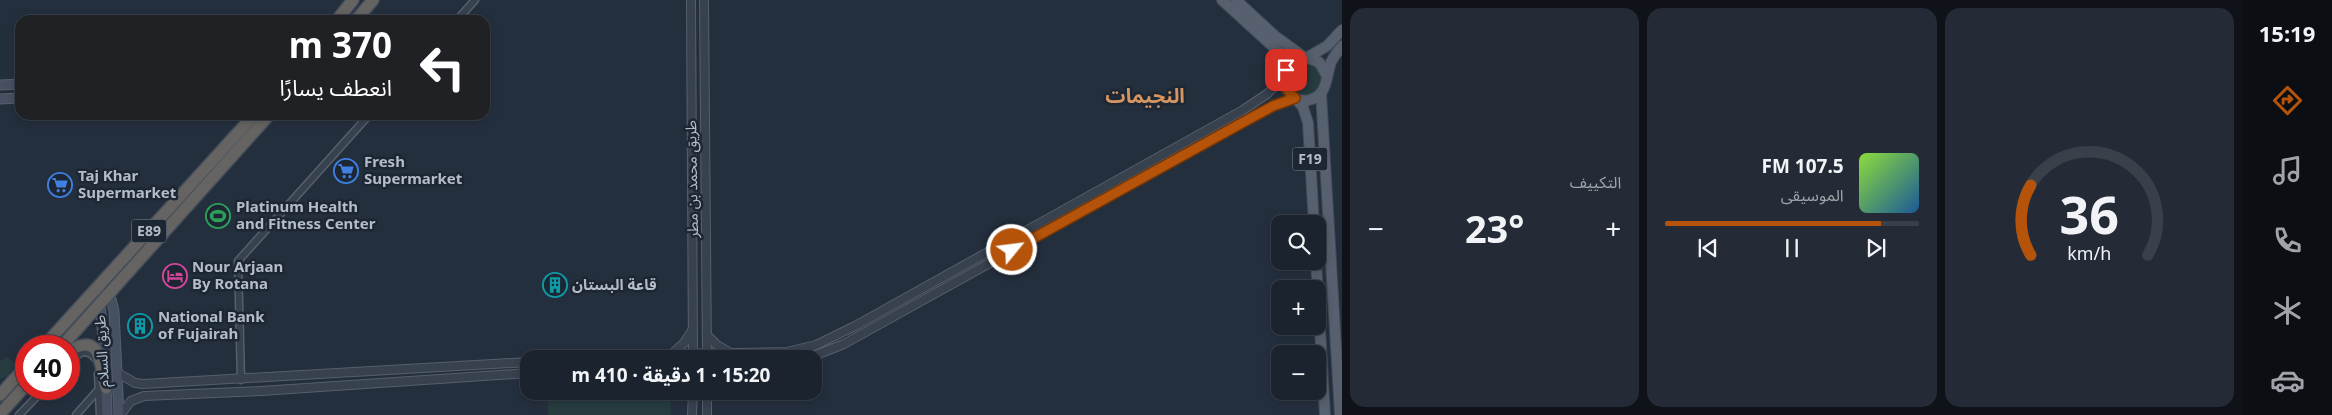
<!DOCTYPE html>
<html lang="ar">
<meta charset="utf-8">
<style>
:root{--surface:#1b232e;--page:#242b36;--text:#f1f3f6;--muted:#a0a4aa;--line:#39404a;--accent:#b45309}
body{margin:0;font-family:"Noto Sans","Noto Sans Arabic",sans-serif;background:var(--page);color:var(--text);direction:rtl;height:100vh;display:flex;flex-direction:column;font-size:19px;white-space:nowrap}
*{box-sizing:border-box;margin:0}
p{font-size:16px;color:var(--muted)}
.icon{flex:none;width:28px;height:28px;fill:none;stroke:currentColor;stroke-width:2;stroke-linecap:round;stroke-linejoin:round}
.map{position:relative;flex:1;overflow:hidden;direction:ltr}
.side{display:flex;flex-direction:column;gap:8px;padding:8px;background:#0f1319;width:900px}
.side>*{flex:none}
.hud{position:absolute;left:15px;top:15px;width:475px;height:105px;border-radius:15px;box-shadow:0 2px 8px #0003,0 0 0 1px var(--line);direction:rtl;background:#202124;color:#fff;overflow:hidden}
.controls{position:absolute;left:1271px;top:215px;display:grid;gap:10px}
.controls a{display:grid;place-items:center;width:55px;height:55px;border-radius:10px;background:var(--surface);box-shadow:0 2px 8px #0003,0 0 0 1px var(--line);font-size:25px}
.speed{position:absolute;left:15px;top:335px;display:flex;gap:10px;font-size:25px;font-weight:700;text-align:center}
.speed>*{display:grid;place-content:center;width:65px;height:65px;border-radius:50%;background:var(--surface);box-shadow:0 2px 8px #0003,0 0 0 1px var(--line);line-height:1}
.speed .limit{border:8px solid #d22;background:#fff;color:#111}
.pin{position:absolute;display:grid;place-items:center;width:42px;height:42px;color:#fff;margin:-21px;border-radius:10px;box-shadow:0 2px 8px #0006}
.me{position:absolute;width:55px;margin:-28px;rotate:61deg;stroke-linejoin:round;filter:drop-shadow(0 0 4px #0008)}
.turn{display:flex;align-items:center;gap:18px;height:105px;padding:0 15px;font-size:22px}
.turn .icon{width:65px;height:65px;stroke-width:2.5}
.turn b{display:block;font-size:35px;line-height:42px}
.big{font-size:38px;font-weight:700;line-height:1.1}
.side .tile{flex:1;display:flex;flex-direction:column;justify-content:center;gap:8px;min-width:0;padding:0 18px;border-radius:15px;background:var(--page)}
.side .dial{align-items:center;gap:0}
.dial svg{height:130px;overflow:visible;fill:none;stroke:var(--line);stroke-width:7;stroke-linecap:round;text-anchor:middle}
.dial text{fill:var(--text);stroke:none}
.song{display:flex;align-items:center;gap:15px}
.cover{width:60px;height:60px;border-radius:8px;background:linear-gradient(135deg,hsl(90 70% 55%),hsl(210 70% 35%))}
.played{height:5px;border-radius:2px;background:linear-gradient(90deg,var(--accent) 85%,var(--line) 85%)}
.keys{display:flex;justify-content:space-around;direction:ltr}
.heat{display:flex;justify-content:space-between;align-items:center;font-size:28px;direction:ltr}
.side .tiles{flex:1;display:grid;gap:8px;grid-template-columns:repeat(3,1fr)}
.trip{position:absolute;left:520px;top:350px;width:302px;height:50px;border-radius:15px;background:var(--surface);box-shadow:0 2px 8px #0003,0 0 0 1px var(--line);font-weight:700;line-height:50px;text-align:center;direction:rtl}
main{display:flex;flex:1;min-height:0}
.tabs{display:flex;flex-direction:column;width:90px;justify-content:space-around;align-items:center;background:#0b0e12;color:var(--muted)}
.tabs .icon{width:35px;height:35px}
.tabs .selected{color:var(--accent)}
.tabs b{font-size:22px;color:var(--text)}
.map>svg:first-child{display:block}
.green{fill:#263c3f}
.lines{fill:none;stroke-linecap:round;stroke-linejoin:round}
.minor-casing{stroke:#565f6c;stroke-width:9}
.tertiary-casing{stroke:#565f6c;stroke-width:10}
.secondary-casing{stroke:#565f6c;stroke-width:11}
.primary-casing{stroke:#414a57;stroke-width:12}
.trunk-casing{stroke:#434c59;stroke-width:14}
.minor{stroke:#38414e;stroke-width:6}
.tertiary{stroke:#38414e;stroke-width:8}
.secondary{stroke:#465061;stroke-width:9}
.primary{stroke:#56606e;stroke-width:10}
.trunk{stroke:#656462;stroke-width:11}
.route-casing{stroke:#753606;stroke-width:12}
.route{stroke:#b45309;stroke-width:9}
.labels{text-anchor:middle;stroke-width:5;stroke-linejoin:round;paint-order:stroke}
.shield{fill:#1d2633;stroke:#878f9c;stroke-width:1}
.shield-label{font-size:14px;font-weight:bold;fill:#b4bcc9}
.poi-label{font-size:15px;font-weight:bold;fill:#b4bcc9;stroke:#1d2633;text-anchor:start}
.street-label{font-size:15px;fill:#b4bcc9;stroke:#1d2633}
.district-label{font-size:20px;font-weight:bold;fill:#d59563;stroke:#1d2633}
</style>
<main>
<nav class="tabs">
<b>15:19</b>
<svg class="icon selected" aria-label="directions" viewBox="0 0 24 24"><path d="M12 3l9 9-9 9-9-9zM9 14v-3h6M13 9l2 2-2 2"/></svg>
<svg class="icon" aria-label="music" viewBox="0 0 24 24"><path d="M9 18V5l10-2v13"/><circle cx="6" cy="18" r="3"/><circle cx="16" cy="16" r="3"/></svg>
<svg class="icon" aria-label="phone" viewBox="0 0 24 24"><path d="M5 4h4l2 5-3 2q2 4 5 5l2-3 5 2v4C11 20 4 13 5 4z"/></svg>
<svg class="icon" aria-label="climate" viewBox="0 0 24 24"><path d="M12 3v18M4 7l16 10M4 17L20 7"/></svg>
<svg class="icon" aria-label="car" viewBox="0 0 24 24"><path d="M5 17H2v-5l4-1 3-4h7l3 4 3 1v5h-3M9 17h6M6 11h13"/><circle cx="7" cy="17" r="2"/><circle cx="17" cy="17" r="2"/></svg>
</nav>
<section class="side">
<div class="tiles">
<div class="tile dial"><svg viewBox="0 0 100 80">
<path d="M14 69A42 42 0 1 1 86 69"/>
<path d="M14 69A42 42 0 0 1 14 26" stroke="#b45309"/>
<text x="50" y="56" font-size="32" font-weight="700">36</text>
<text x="50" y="72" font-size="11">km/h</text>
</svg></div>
<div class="tile">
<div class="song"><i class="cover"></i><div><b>107.5 FM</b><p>الموسيقى</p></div></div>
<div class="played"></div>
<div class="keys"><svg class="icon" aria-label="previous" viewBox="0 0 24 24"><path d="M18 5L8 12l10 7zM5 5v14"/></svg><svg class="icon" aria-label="pause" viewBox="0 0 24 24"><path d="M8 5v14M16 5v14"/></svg><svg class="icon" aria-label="next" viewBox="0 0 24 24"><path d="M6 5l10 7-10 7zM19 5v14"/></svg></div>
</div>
<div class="tile"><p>التكييف</p>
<div class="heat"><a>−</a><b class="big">23°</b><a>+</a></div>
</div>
</div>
</section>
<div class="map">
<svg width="1342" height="415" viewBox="0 0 1342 415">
<rect width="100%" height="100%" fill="#242f3e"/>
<!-- green -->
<g class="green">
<circle cx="1305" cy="79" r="17"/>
<path d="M7 357 16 364 7 376 0 379V361Z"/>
<path d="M547 391H670L671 415H548Z"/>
</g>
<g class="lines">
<defs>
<g id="minor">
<path d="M457 20 475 0"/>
<path d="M69 361 82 352 90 353 96 359"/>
<path d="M98 374 100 415"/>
<path d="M241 380 238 261 369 115"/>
<path d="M19 415 44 389"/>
<path d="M76 415 99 389"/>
</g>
<g id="tertiary">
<path d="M691 0 693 358"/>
<path d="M704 0 707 359"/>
<path d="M707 335 717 345 733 354"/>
<path d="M672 354 684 343 693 329"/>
<path d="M596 359 672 354 787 352 816 345 855 326 1243 110 1267 94 1284 77"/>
<path d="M806 359 844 344 1240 124 1273 106 1295 98"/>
<path d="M118 373 135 383 143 384 529 362"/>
<path d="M120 415 131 401 144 396 261 391 529 373"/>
<path d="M692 415 693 391"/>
<path d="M707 415V391"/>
</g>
<g id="secondary">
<path d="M0 85 20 84"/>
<path d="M0 99 20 98"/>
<path d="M103 293 111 299 114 311 119 415"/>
<path d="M100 301 105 367"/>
<path d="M106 383 107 415"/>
</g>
<g id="primary">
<path d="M1222 0 1280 53 1284 60V73"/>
<path d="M1236 0 1275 36 1304 57"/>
<path d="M1308 57 1327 46 1342 30"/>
<path d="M1327 76 1319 62 1304 57C1273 62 1281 105 1309 100 1328 96 1326 76 1331 62 1334 56 1338 51 1342 46"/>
<path d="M1321 93 1340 415"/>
<path d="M1295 98 1303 107 1308 123 1314 224"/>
<path d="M1316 261 1325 415"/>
</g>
<g id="trunk">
<path d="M337 20 353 0"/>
<path d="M356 20 373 0"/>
<path d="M44 346 254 115"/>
<path d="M62 346 269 115"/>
<path d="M69 351C104 330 99 369 106 388"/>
<path d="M0 395 26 366"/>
<path d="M0 414 26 385"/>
</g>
</defs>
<!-- minor casing -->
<use href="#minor" class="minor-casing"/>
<!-- tertiary casing -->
<use href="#tertiary" class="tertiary-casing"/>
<!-- secondary casing -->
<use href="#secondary" class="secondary-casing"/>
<!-- primary casing -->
<use href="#primary" class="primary-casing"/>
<!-- trunk casing -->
<use href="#trunk" class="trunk-casing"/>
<!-- minor -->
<use href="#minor" class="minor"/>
<!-- tertiary -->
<use href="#tertiary" class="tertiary"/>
<!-- secondary -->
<use href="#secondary" class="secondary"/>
<!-- primary -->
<use href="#primary" class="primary"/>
<!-- trunk -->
<use href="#trunk" class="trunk"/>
</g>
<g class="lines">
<defs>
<path id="route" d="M1012 250 1240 124 1273 106 1295 98C1285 90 1282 81 1286 70"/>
</defs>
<!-- route casing -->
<use href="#route" class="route-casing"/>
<!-- route -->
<use href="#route" class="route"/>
</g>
<!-- icons -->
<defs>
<symbol id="supermarket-ring" viewBox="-11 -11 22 22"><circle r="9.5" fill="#1d2633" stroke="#3f7fe0" stroke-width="1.5"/><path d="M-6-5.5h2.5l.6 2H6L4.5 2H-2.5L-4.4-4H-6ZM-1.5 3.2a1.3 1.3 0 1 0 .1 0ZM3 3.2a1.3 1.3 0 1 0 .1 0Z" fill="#3f7fe0"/></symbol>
<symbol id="stadium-ring" viewBox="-11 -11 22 22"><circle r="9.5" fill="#1d2633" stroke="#2e9e5b" stroke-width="1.5"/><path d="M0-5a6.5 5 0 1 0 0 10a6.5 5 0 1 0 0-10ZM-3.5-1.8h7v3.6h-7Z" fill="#2e9e5b"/></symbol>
<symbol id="hotel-ring" viewBox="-11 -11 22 22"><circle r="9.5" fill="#1d2633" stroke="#d1479c" stroke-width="1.5"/><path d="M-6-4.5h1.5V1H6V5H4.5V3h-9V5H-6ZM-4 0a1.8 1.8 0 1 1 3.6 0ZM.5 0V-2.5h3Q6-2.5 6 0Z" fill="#d1479c"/></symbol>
<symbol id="building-ring" viewBox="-11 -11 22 22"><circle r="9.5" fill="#1d2633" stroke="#0f9aa8" stroke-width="1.5"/><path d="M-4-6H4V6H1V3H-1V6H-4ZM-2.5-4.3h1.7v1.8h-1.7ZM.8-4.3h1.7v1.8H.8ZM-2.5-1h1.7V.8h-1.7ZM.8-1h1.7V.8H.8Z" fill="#0f9aa8"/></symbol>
</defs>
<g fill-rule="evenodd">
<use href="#supermarket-ring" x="332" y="157" width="28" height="28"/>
<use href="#supermarket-ring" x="46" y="171" width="28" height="28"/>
<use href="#stadium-ring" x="204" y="202" width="28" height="28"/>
<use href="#hotel-ring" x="161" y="262" width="28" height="28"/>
<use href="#building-ring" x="541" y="271" width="28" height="28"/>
<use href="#building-ring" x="126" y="312" width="28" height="28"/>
</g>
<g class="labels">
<!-- shield labels -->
<g class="shield">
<rect x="1292.5" y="147.5" width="35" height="23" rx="4"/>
<rect x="131.5" y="219.5" width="35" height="23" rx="4"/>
</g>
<g class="shield-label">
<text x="1310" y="164">F19</text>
<text x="149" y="236">E89</text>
</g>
<!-- poi labels -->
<g class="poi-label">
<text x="364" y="167">Fresh<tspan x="364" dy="17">Supermarket</tspan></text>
<text x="78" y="181">Taj Khar<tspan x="78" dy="17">Supermarket</tspan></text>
<text x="236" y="212">Platinum Health<tspan x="236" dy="17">and Fitness Center</tspan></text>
<text x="192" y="272">Nour Arjaan<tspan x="192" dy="17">By Rotana</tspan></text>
<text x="572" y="290">قاعة البستان</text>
<text x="158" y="322">National Bank<tspan x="158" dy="17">of Fujairah</tspan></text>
</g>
<!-- street labels -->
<g class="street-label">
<text transform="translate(692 179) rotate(-91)" y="5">طريق محمد بن مطر</text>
<text transform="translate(102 351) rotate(-93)" y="5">طريق السلام</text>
</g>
<!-- district labels -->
<g class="district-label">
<text x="1145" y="103">النجيمات</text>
</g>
</g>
</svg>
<div class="controls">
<a><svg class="icon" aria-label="search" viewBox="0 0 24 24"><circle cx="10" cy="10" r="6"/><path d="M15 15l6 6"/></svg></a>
<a>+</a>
<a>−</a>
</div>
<div class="speed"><div class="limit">40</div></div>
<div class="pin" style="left:1286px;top:70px;background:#d93025"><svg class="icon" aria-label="arrive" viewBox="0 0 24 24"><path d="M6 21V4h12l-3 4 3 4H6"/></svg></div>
<svg class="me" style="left:1012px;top:250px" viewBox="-20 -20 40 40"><circle r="17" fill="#b45309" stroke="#fff" stroke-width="3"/><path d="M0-11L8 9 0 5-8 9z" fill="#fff"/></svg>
<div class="trip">15:20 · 1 دقيقة · 410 m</div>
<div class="hud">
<div class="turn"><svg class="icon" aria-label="left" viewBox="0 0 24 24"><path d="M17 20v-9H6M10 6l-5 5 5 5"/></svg><div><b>370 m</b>انعطف يسارًا</div></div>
</div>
</div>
</main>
